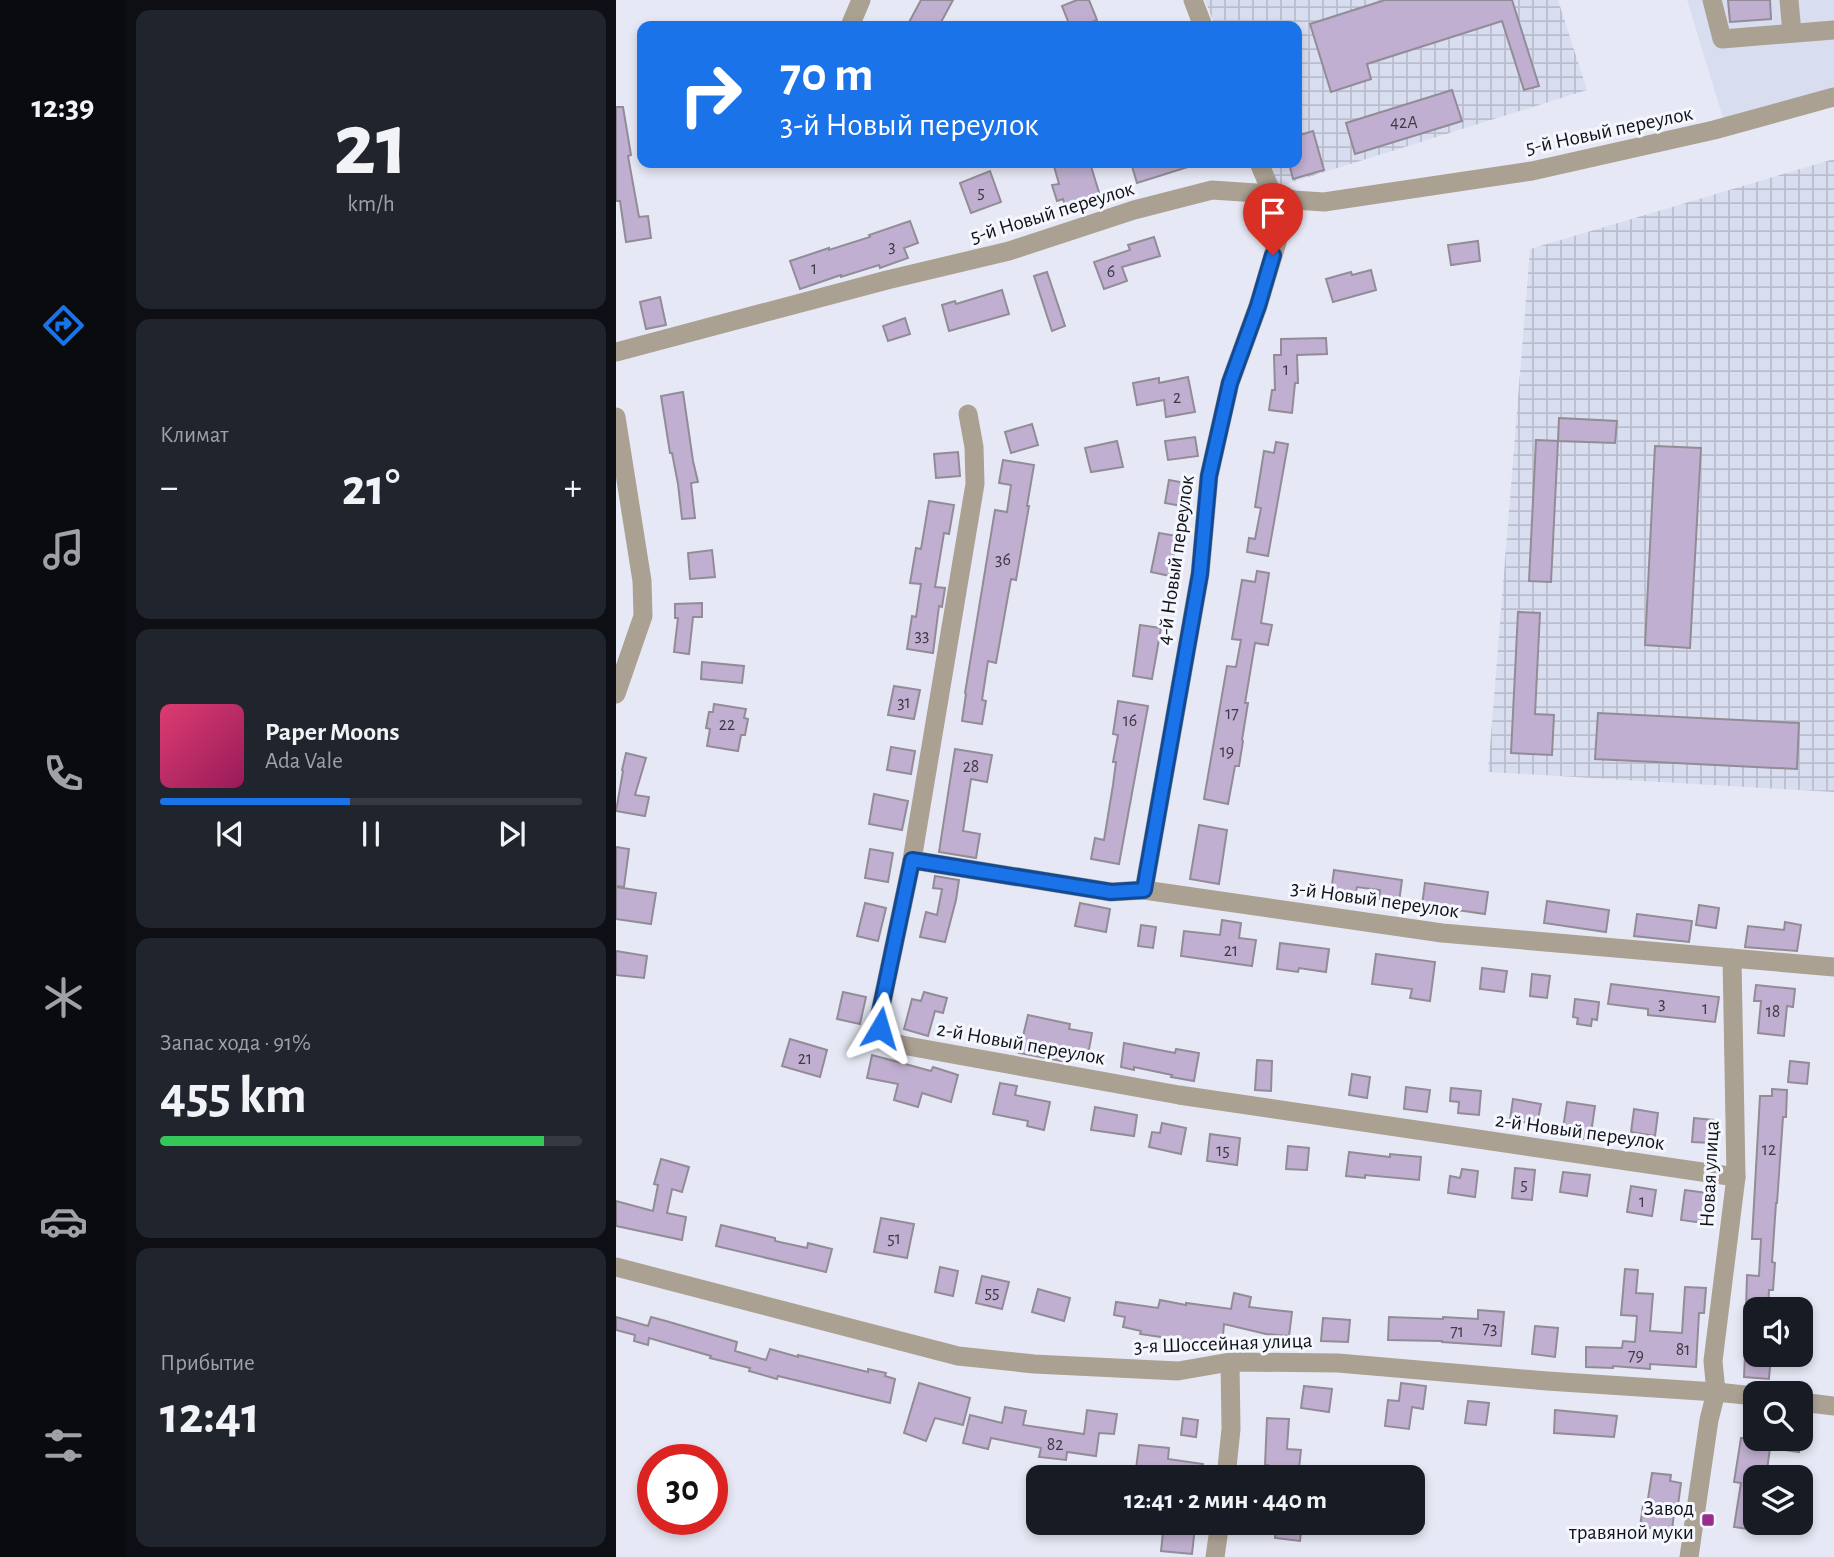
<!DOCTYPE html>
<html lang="ru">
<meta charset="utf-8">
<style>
:root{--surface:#171b24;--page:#20242c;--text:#f1f3f6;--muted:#9ea1a6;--line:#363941;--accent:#1a73e8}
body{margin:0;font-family:"Alegreya Sans",sans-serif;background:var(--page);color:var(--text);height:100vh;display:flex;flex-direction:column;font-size:26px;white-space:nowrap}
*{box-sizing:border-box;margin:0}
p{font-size:23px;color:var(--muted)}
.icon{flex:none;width:38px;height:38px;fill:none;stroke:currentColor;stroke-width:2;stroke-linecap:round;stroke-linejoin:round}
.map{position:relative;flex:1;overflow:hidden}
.side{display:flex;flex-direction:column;gap:10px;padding:10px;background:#0d0f14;width:490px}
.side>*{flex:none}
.guide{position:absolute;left:21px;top:21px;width:665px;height:147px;border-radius:14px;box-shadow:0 4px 10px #0003;background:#1a73e8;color:#fff;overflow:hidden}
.tools{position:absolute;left:1127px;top:1297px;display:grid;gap:14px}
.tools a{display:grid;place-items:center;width:70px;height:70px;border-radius:14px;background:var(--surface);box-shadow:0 4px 10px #0003;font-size:35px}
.speed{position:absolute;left:21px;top:1444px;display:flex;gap:14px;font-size:35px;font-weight:700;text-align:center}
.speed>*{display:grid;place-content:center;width:91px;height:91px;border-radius:50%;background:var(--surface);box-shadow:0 4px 10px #0003;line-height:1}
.speed .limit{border:10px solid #d22;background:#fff;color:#111}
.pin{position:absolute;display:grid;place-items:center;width:60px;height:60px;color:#fff;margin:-72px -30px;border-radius:50% 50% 50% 0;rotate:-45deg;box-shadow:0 0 7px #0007}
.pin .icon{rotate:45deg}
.me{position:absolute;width:77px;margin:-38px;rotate:7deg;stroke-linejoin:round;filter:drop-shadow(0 0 5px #0008)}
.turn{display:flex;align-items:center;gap:24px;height:147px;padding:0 28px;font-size:32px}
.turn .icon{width:91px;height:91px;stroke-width:2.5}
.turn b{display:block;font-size:49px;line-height:60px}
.big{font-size:52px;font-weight:600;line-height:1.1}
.side .tile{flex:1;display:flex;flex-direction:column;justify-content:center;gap:10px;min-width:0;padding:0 24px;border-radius:14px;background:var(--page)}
.side .dial{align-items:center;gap:0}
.dial b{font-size:91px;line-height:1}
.song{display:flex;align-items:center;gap:21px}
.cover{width:84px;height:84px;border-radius:10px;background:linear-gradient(135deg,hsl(340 70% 55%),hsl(330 70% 35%))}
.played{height:7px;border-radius:4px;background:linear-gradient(90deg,var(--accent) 45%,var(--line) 45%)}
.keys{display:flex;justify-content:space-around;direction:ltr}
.heat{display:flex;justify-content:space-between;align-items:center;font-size:38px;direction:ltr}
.charge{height:10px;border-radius:5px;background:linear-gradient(90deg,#34c759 91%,var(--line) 0)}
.trip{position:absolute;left:410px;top:1465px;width:399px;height:70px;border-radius:14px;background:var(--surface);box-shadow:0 4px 10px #0003;font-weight:600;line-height:70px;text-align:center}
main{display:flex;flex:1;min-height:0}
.tab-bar{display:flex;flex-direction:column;width:126px;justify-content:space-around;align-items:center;background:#090b0e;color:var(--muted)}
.tab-bar .icon{width:49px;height:49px}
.tab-bar .selected{color:var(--accent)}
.tab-bar b{font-size:32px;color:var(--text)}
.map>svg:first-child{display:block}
.built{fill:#d9ddf0}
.industrial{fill:url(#industrial-grid)}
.building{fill:#c0afd0;stroke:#918c96;stroke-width:2}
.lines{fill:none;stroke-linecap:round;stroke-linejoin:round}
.minor{stroke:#aba193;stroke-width:19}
.route-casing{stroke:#114b97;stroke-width:18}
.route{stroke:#1a73e8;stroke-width:12}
.poi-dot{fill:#982d90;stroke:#f5f7fe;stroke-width:2.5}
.labels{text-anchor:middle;stroke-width:6;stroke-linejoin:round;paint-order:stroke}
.number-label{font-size:18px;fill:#3e3a45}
.street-label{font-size:21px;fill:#121317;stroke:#f5f7fe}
.poi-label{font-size:21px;fill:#121317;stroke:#f5f7fe;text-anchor:end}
</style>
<main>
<nav class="tab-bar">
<b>12:39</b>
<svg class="icon selected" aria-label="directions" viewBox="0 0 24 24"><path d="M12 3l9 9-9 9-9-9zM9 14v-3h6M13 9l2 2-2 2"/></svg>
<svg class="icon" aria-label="music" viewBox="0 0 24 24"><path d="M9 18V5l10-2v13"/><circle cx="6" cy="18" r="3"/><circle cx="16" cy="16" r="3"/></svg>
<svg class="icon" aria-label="phone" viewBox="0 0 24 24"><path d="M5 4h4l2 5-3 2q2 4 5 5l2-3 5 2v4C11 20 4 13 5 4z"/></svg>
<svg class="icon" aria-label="climate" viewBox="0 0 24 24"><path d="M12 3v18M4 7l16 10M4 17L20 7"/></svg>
<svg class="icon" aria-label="car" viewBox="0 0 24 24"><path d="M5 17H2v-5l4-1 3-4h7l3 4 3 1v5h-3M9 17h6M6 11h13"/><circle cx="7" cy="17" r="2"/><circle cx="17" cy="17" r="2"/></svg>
<svg class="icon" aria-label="filters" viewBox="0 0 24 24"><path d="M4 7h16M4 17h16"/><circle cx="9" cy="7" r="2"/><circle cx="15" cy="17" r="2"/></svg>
</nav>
<section class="side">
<div class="tile dial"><b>21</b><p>km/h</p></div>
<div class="tile"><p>Климат</p>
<div class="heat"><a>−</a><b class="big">21°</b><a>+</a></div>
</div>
<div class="tile">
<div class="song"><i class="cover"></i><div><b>Paper Moons</b><p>Ada Vale</p></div></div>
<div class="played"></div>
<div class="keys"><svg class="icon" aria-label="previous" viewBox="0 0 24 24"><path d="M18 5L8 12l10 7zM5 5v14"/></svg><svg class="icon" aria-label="pause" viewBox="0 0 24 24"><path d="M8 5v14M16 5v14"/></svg><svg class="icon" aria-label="next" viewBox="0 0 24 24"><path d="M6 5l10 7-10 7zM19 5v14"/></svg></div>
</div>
<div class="tile"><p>Запас хода · 91%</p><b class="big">455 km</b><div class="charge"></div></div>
<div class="tile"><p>Прибытие</p><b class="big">12:41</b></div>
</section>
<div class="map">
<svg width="1218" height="1557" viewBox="0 0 1218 1557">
<defs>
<pattern id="industrial-grid" width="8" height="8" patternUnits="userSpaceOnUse" patternTransform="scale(1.75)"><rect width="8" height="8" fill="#d9ddf0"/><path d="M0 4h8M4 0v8" fill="none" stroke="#b9bdcd"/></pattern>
</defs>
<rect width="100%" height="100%" fill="#e6e9f5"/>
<!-- built -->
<path class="built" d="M1071 0H1218V91L1108 121Z"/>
<!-- industrial -->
<g class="industrial">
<path d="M589 0H942L971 90 661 187 652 163H681V26H599Z"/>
<path d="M1218 159V792L872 772 914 249Z"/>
</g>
<!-- building -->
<g class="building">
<path d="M305 0H337L323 26H291Z"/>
<path d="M461 0H473L481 20 465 26H454L446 6Z"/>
<path d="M769 0H896L923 86 908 90 886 21 751 64 755 79 715 92 694 24Z"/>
<path d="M1112 0H1154L1155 19 1114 22Z"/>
<path d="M836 90 846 121 739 154 730 123Z"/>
<path d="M0 107H7L15 155 12 156 23 217 32 216 35 238 10 242 4 201H0Z"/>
<path d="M697 131 708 170 677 179 673 163H681V136Z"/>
<path d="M450 163H474L485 199 450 209 447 199 441 201 436 185 443 184 438 166Z"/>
<path d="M515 163H575V166L521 183Z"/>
<path d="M374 171 385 202 355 213 344 183Z"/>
<path d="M294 221 302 243 288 248 292 258 264 268 263 265 225 277V275L184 289 174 261 213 248V250L254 237 253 235Z"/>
<path d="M538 237 544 256 506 267 511 281 488 289 478 262 514 250 512 245Z"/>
<path d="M862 241 864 261 835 265 832 245Z"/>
<path d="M755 270 760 290 717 302 710 279 735 272 736 275Z"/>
<path d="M431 272 449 326 436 331 418 276Z"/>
<path d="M386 290 393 314 333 331 326 305 339 301 340 304Z"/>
<path d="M44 297 50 325 30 329 24 302Z"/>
<path d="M289 318 294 334 272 341 267 326Z"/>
<path d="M710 338 711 354 681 355 682 383H679L676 413 653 410 656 390H659L658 355H665V339Z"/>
<path d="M572 377 579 412 550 417 548 400 521 405 517 383 543 378V383Z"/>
<path d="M67 392 77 461 82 482 75 483 79 518 66 519 62 484 56 453H54L45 396Z"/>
<path d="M943 418 1001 421 999 443 942 441Z"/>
<path d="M416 424 422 445 395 453 389 432Z"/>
<path d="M579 437 582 456 552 460 549 441Z"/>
<path d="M920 440 942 441 935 582 913 581Z"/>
<path d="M501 441 507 467 475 472 469 448Z"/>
<path d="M660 442 672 444 652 556 631 552 633 538 639 539 645 508 639 507 648 451 658 453Z"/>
<path d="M1039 446 1085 448 1074 648 1029 645Z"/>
<path d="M342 452 344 476 320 478 318 454Z"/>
<path d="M387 460 418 465 411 506H413L400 580 395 579 380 663 372 661 366 700 370 701 366 724 346 721 350 694 349 693 379 510 391 512 395 485 383 483Z"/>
<path d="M553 480 570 483 566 506 549 503Z"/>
<path d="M313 501 338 505 333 534 328 533 319 587 329 588 326 607 323 606 317 653 291 649 296 616 300 617 305 584 294 583 300 548 305 549Z"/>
<path d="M543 533 561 536 554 576 535 572Z"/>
<path d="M96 550 99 577 74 579 72 553Z"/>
<path d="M641 571 653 573 645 623 656 625 652 645 639 643 629 703H632L626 740 627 741 623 766H619L612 804 588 799 611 666 620 667 625 640 616 639 626 580 639 582Z"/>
<path d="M86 603V617H77L73 654 58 652 62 618H59V604Z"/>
<path d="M902 612 924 613 919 714 938 715 936 755 895 753Z"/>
<path d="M524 625 545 628 536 679 517 676Z"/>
<path d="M86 662 128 666 126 683 85 679Z"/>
<path d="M278 686 304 690 298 719 272 715Z"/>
<path d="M502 701 532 706 503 864 475 859 479 838 488 840 497 785 500 762H497L502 735 497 734Z"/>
<path d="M98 704 130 709 128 718 132 719 129 735H125L122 751 91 746 94 729 90 728 93 712H97Z"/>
<path d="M982 713 1183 723 1181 769 979 759Z"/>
<path d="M275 747 299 751 295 774 271 770Z"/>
<path d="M339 749 376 755 371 782 355 779 347 831 364 834 360 858 323 852Z"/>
<path d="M10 753 30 758 19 795 33 797 29 816 0 811 7 771 6 770Z"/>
<path d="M258 794 292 801 286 830 253 824Z"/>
<path d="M583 825 611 830 603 884 574 879Z"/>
<path d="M0 847 13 849 8 887 0 886Z"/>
<path d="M254 849 277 853 272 882 249 878Z"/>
<path d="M718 870 786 880 783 902 763 899 764 890 741 887 739 896 715 892Z"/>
<path d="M319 876 343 880 340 900 329 942 304 937 310 912 321 915 326 889 317 888Z"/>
<path d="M809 883 872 892 869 914 806 905Z"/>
<path d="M0 887 40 893 35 924 0 919Z"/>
<path d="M931 901 993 910 990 932 928 923Z"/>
<path d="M249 903 270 908 262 941 241 936Z"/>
<path d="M464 903 494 909 490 932 459 926Z"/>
<path d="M1083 905 1103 908 1100 928 1080 925Z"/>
<path d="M1021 914 1076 921 1073 942 1018 936Z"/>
<path d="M606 920 625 923 623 938 640 940 636 966 565 956 568 931 604 935Z"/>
<path d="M1169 922 1185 925 1181 951 1129 947 1132 926 1168 930Z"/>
<path d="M525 925 540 927 537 948 522 946Z"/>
<path d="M664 943 713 949 710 972 683 968 682 972 661 969Z"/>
<path d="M0 951 31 956 28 978 0 975Z"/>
<path d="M760 954 819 962 814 1001 794 998 796 989 756 984Z"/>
<path d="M866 968 891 971 888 992 864 989Z"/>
<path d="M916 974 934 976 931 998 914 996Z"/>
<path d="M995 984 1103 997 1099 1022 1032 1015V1009L992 1004Z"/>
<path d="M1140 985 1179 989 1177 1007 1171 1006 1168 1036 1142 1033 1145 1001H1138Z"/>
<path d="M227 992 250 997 244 1024 221 1019Z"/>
<path d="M308 992 331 998 327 1013 319 1011 312 1036 288 1029 296 999 305 1001Z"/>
<path d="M959 999 983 1002 981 1020 976 1019 975 1026 961 1024 962 1018 957 1017Z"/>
<path d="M412 1015 454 1024 453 1029 476 1033 471 1060 447 1055 446 1061 403 1053Z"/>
<path d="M174 1039 211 1050 204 1077 166 1066Z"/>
<path d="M508 1043 559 1053 560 1049 583 1053 578 1081 555 1077 556 1075 518 1067V1070L505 1067Z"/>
<path d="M256 1055 315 1071 317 1067 342 1075 335 1102 306 1093 302 1107 278 1100 282 1084 251 1078Z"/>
<path d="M641 1060 656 1061 655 1091 639 1090Z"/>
<path d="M1174 1061 1193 1063 1191 1084 1172 1082Z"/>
<path d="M736 1074 754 1077 751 1098 733 1095Z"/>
<path d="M384 1083 401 1086 399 1095 434 1102 428 1130 411 1126 412 1121 377 1114Z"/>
<path d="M790 1087 814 1090 811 1112 788 1109Z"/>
<path d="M835 1088 865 1091 863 1115 842 1113 843 1102 834 1101Z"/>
<path d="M1156 1089 1171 1090 1170 1117H1167L1161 1203H1160L1156 1262 1159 1263 1157 1290H1153L1152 1309H1130L1131 1275 1143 1276 1145 1239H1136L1144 1096H1156Z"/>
<path d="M897 1099 925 1104 921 1124 894 1120Z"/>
<path d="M951 1102 979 1106 974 1140 946 1135Z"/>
<path d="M479 1107 521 1115 518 1136 475 1130Z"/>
<path d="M1018 1109 1042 1113 1039 1136 1015 1132Z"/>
<path d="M1078 1118 1097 1120 1095 1143 1076 1142Z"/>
<path d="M546 1123 570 1128 565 1154 533 1147 536 1132 544 1133Z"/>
<path d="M594 1134 624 1138 621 1165 591 1161Z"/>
<path d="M672 1146 693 1148 691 1170 670 1169Z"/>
<path d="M733 1152 774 1157V1154L805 1157 803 1180 749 1175V1178L730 1176Z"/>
<path d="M45 1159 73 1167 66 1192 56 1189 51 1213 70 1217 66 1240 0 1226V1201L37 1211 42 1185 38 1184Z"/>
<path d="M899 1168 919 1170 916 1200 896 1198Z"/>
<path d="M846 1169 862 1171 859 1197 832 1193 834 1176 844 1178Z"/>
<path d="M947 1172 974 1175 971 1196 944 1192Z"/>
<path d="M1015 1186 1040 1190 1036 1216 1011 1212Z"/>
<path d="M1069 1190 1092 1193 1087 1223 1065 1220Z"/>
<path d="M265 1218 298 1224 291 1258 258 1252Z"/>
<path d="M105 1225 159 1238V1241L191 1248 192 1243 216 1249 210 1272 100 1246Z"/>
<path d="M324 1267 342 1271 337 1296 319 1292Z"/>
<path d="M1009 1269 1022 1270 1020 1293 1037 1294 1034 1331 1066 1333 1069 1287 1090 1288 1088 1313H1083L1080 1367 1034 1364V1369L997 1366V1368L970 1367V1347L1006 1348 1007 1341 1019 1342 1021 1316 1005 1315Z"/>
<path d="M366 1276 393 1282 386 1309 360 1303Z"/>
<path d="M422 1289 454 1298 448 1321 416 1312Z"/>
<path d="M618 1293 635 1297 633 1307 676 1312 673 1336 650 1334 608 1324 606 1346 524 1334 525 1331 507 1327 509 1317 498 1315 500 1302 542 1308 544 1300 570 1305V1303L615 1309Z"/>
<path d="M862 1310 888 1312 885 1346 826 1342V1341L772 1340 773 1317 827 1319V1317L862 1319Z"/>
<path d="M0 1317 32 1326 35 1317 50 1321 121 1342 119 1351 150 1360 154 1349 182 1357V1355L252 1372V1369L270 1373 269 1376 279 1379 274 1403 162 1376 161 1379 133 1371 134 1368 94 1358 95 1356 33 1338 32 1345 18 1341 19 1335 0 1330Z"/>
<path d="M707 1318 734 1320 732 1342 705 1341Z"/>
<path d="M919 1326 942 1328 939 1357 916 1354Z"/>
<path d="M1129 1354H1155L1153 1379 1128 1377Z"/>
<path d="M303 1383 354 1398 347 1425 319 1418 310 1441 288 1433Z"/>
<path d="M785 1383 810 1386 807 1409 796 1407 793 1429 769 1426 772 1400 783 1401Z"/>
<path d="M688 1386 716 1389 713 1412 685 1408Z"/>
<path d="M852 1401 873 1403 870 1425 849 1423Z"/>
<path d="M389 1407 410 1411 407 1425 468 1434 471 1410 501 1414 498 1434 483 1433 480 1456 451 1452 450 1460 423 1457 425 1448 375 1438 372 1449 347 1443 354 1415 386 1423Z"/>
<path d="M939 1410 1001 1416 998 1437 938 1433Z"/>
<path d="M567 1418 582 1420 580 1437 565 1435Z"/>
<path d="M651 1418 673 1419 671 1449 685 1450 683 1468 669 1467 668 1477H651L652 1465H649Z"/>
<path d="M1125 1438H1185L1183 1452 1154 1448 1150 1477H1139V1530L1118 1527 1125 1483 1118 1482Z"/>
<path d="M523 1445 553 1448 552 1459 587 1464 585 1477H519Z"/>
<path d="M1036 1473 1055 1475 1054 1481 1065 1483 1062 1505 1059 1504 1056 1531 1024 1527 1027 1505H1031Z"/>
<path d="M661 1522H686L684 1541 659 1538Z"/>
<path d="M548 1523 579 1527 576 1554 545 1551Z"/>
</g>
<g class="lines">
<!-- minor -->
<g class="minor">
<path d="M577 0 587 26"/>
<path d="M1096 0 1106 39 1218 30"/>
<path d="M1173 0 1176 33"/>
<path d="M234 26 245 0"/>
<path d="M0 352 271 280 393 251 518 210 596 190 656 194 678 200 708 202 916 171 1098 130 1218 97"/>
<path d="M352 414 358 447 359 484 296 860 263 1017C264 1033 270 1041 286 1045L563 1095 1120 1177"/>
<path d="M0 417 26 581 27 616 0 694"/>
<path d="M296 860 495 892 528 890 826 933 1218 967"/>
<path d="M528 890 584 574 593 476 614 383 642 306 665 229 664 212 643 163"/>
<path d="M0 1267 342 1356 418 1364 562 1371 614 1362 722 1363 931 1381 1100 1392 1097 1361 1120 1177 1116 958"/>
<path d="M1185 1402 1218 1406"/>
<path d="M610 1477 615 1429 614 1362"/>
<path d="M599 1557 604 1522"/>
<path d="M1073 1557 1093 1420 1100 1392 1139 1396"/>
</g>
</g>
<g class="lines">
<defs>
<path id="route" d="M264 1028 263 1017 296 860 495 892 528 890 584 574 593 476 614 383 642 306 657 255"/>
</defs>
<!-- route casing -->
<use href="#route" class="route-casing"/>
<!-- route -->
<use href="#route" class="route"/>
</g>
<!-- markers -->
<rect class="poi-dot" x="1085" y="1513" width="14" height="14" rx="3.5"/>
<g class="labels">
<!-- number labels -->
<g class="number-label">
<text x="788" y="128">42А</text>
<text x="365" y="198">5</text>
<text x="276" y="252">3</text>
<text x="198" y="274">1</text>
<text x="495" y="277">6</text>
<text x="670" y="375">1</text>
<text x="561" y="403">2</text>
<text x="387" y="565">36</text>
<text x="306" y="641">33</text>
<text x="288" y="708">31</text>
<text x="616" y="719">17</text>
<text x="514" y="726">16</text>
<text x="111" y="730">22</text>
<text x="611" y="757">19</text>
<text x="355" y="772">28</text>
<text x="615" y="956">21</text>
<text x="1046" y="1009">3</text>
<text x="1089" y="1014">1</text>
<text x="1157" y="1017">18</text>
<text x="189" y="1064">21</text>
<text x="1153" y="1155">12</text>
<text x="607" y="1156">15</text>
<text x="908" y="1190">5</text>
<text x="1026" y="1207">1</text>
<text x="278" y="1244">51</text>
<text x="376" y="1298">55</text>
<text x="874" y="1334">73</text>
<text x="841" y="1337">71</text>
<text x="1067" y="1355">81</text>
<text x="1020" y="1361">79</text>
<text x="439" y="1450">82</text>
</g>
<!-- street labels -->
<g class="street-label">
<text transform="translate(993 130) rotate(-12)" y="7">5-й Новый переулок</text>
<text transform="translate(436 212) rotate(-17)" y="7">5-й Новый переулок</text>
<text transform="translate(559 560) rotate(-82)" y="7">4-й Новый переулок</text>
<text transform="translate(759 899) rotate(8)" y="7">3-й Новый переулок</text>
<text transform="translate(405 1043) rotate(10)" y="7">2-й Новый переулок</text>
<text transform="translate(964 1131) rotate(8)" y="7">2-й Новый переулок</text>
<text transform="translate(1093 1174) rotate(-87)" y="7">Новая улица</text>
<text transform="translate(607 1343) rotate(-2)" y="7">3-я Шоссейная улица</text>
</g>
<!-- poi labels -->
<g class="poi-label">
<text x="1078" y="1515">Завод<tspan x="1078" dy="24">травяной муки</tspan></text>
</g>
</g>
</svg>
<div class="tools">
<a><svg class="icon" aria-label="sound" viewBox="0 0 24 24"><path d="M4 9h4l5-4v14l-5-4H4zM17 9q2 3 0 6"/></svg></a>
<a><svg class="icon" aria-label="search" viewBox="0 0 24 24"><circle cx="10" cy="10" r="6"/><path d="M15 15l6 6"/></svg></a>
<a><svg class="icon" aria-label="layers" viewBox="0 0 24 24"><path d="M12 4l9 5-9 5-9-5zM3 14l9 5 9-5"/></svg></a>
</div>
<div class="speed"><div class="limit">30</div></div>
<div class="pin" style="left:657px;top:255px;background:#d93025"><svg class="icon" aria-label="arrive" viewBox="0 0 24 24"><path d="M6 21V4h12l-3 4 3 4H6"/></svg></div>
<svg class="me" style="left:264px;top:1028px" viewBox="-20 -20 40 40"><path d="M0-17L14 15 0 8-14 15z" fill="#1a73e8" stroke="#fff" stroke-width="4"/></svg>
<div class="trip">12:41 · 2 мин · 440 m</div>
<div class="guide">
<div class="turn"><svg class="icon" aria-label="right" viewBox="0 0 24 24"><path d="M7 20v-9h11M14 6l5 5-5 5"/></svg><div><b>70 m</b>3-й Новый переулок</div></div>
</div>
</div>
</main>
